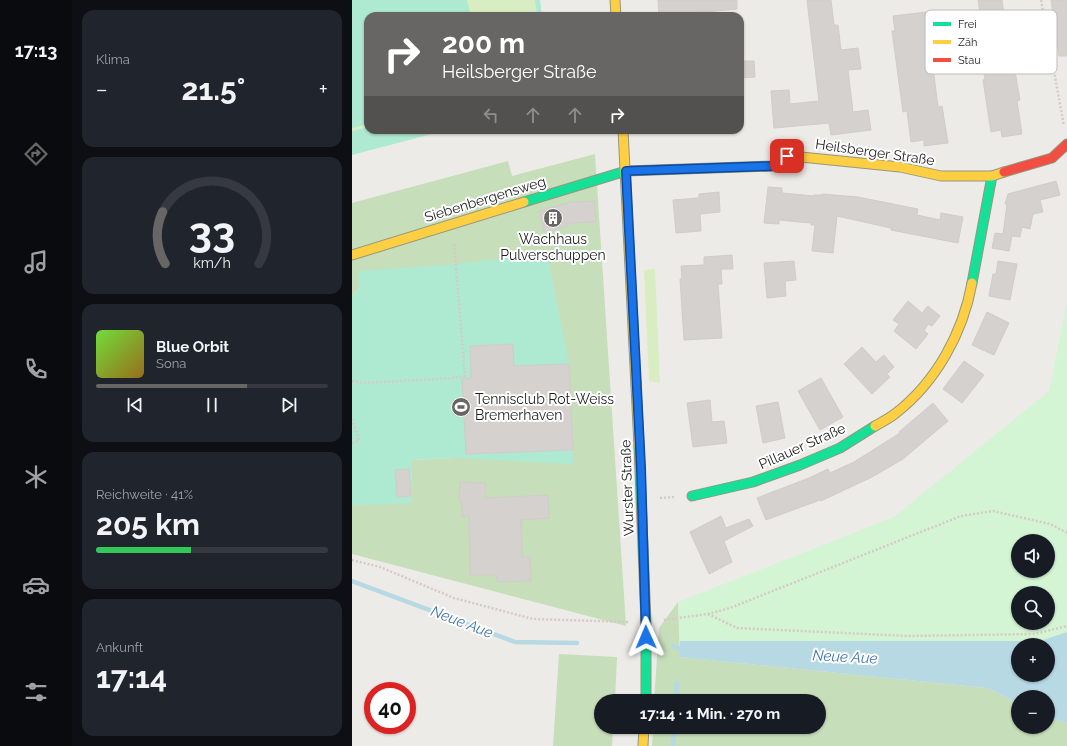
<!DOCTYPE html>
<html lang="de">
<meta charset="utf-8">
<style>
:root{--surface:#171b24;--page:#20242c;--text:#f1f3f6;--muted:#9ea1a6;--line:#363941;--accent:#676665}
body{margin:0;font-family:Raleway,sans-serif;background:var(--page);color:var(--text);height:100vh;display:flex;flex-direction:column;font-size:15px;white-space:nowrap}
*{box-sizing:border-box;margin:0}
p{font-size:13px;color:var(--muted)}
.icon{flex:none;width:22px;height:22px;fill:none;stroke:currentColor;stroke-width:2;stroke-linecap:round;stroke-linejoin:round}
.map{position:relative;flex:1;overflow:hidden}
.details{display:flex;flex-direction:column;gap:10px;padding:10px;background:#0d0f14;width:280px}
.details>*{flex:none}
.banner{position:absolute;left:12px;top:12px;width:380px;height:122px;border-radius:12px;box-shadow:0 1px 3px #0004;background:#676665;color:#fff;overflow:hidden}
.fabs{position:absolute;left:659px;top:534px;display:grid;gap:8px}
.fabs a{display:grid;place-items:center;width:44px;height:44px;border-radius:50%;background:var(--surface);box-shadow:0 1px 3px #0004;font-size:20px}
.speed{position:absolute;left:12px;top:682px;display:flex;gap:8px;font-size:20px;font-weight:700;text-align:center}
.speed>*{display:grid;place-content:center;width:52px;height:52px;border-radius:50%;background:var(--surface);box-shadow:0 1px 3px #0004;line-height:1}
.speed .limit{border:6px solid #d22;background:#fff;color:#111}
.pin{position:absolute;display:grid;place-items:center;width:34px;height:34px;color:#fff;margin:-17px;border-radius:8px;box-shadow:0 2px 6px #0006}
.me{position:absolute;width:44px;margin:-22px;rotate:359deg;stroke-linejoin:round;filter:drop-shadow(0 0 3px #0008)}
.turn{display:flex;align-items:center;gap:14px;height:84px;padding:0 12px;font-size:18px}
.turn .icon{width:52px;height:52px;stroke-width:2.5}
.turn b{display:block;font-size:28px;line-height:34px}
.lanes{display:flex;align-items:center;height:38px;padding:0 12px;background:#0003;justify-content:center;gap:20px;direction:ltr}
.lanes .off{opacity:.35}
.big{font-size:30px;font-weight:700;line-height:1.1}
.details .card{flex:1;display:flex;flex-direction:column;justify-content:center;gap:6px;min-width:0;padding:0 14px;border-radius:12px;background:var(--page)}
.details .dial{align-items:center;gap:0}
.dial svg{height:104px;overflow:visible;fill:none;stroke:var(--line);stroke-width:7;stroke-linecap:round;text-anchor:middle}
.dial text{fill:var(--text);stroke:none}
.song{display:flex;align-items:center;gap:12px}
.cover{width:48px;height:48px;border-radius:6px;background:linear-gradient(135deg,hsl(100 70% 55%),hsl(40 70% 35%))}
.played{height:4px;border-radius:2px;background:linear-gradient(90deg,var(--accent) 65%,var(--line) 65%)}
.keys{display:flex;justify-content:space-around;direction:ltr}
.heat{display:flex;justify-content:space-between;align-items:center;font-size:22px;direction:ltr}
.charge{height:6px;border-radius:3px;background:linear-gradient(90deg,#34c759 41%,var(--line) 0)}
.trip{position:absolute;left:242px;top:694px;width:232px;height:40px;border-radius:20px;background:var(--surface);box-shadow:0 1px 3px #0004;font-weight:700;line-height:40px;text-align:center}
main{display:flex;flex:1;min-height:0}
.menu{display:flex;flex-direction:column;width:72px;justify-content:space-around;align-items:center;background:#090b0e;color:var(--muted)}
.menu .icon{width:28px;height:28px}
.menu .active{color:var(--accent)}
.menu b{font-size:18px;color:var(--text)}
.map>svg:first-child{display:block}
.grass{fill:#d9edc3}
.forest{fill:#c6deba}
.park{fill:#d3f5d4;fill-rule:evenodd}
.pitch{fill:#aee9d2}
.water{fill:#b7d9e4;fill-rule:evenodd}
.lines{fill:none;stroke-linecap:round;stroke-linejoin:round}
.stream{stroke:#b7d9e4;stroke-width:4.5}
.building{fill:#d4d1ce;stroke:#d0cdc8}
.fast-casing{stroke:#95977e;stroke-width:11}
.slow-casing{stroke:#95977e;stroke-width:11}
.jam-casing{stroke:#95977e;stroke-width:11}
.path{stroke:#d7c9c6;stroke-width:2.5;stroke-dasharray:2 2;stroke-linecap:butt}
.fast{stroke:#16e098;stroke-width:9}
.slow{stroke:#ffcf43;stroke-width:9}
.jam{stroke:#f24e42;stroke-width:9}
.route-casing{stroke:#114b97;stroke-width:10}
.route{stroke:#1a73e8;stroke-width:7}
.labels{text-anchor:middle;stroke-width:4;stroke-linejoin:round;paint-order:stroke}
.street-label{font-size:14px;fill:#1f1f1f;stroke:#fff}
.poi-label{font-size:14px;fill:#1f1f1f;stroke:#fff}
.water-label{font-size:15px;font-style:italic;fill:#4075af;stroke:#fff}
.key{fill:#fff;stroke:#bcbcbc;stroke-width:1}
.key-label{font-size:11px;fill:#1f1f1f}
</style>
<main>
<nav class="menu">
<b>17:13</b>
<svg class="icon active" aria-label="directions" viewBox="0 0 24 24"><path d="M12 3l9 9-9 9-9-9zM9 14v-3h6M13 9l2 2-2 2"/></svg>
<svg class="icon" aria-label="music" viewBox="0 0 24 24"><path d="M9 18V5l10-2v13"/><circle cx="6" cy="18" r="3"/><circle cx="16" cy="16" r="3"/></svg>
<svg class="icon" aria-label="phone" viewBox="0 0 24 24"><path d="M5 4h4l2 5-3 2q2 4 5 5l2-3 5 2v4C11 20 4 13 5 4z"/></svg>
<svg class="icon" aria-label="climate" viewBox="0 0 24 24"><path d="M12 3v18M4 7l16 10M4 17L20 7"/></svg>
<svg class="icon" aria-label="car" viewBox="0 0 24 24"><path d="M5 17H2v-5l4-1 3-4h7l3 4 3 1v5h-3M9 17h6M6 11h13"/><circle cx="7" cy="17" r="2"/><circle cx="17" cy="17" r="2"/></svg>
<svg class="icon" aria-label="filters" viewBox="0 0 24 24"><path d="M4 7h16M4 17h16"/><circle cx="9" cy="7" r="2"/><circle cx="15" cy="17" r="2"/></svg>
</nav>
<section class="details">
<div class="card"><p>Klima</p>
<div class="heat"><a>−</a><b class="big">21.5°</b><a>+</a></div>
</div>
<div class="card dial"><svg viewBox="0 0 100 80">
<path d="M14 69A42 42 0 1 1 86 69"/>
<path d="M14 69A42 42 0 0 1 12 29" stroke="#676665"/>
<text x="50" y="56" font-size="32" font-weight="700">33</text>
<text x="50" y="72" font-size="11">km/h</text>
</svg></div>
<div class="card">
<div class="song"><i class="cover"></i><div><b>Blue Orbit</b><p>Sona</p></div></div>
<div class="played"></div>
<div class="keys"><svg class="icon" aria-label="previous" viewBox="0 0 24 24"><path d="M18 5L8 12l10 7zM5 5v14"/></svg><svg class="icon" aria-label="pause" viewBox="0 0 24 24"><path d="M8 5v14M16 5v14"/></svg><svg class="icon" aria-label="next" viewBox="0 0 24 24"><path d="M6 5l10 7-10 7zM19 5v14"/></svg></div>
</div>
<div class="card"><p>Reichweite · 41%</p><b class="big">205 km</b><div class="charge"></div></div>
<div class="card"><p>Ankunft</p><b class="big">17:14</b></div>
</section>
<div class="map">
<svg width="715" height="746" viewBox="0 0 715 746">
<rect width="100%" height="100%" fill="#edebe7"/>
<!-- grass -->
<g class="grass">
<path d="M0 0H183L185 16H16V127L0 131Z"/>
<path d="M303 269 308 383 297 381 292 270Z"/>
</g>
<!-- forest -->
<g class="forest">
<path d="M243 154 274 626 0 554V505H15L59 460 103 458 7 271V288L0 297V203L156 161 160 176Z"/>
<path d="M326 602 328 657 635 688 666 703V727H696V717L715 723V746H300L301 727H467V701H302L307 628Z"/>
<path d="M207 654 265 657 263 701H249V727H261L260 746H201Z"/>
</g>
<!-- park -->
<path class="park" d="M715 303V632L688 641H328L326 602 542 517 697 391ZM666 541H696V571H666ZM666 593H696V623H666Z"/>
<!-- pitch -->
<g class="pitch">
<path d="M0 0H115L119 16H16V124L0 128Z"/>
<path d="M183 0H188L190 16H185Z"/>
<path d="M16 127V130H95L0 155V131Z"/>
<path d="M195 253 217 364 221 464 103 458 60 460V503L15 505H0V297L7 288 6 271 94 265Z"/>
</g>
<!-- water -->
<path class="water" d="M715 632V723L696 717V697H666V703L635 688 327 657 328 641H688ZM666 645H696V675H666Z"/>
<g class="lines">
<!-- stream -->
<g class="stream">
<path d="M0 581 163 642 225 643"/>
<path d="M321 646 327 649H333"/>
<path d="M324 701 325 683"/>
<path d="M321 746 322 727"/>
</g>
</g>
<!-- building -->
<g class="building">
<path d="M306 0H385V9L330 14V16H307Z"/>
<path d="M455 0H479L482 25H486L489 50 506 48 509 69 496 70 501 112 516 110 519 130 479 135 477 123 422 128 419 91 437 90 438 104 467 101Z"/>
<path d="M626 0H650L658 61 661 60 668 100 665 101 670 134 650 137 649 130 639 132 631 80 633 79 623 14 628 13Z"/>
<path d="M699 0H715V56H707Z"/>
<path d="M574 12 586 107 590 106 596 143 572 146V140L559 142 555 111 551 112 540 31H543L541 16Z"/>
<path d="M388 61H402L403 77 388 78Z"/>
<path d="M704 181 708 195 688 200 691 212 681 214 678 229 670 227 668 237 660 236 657 251 640 248 643 233 651 234 655 204H653L656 194Z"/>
<path d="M416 187 430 188V193L462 196V195H470V194L506 197 566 209 565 215 588 220 589 213 611 217 606 243 539 230V228L485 216 481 253 460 251 463 225H459V223L427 220V224L412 223Z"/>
<path d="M367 192 368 212 348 214 349 231 324 233 321 200 347 198V194Z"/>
<path d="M243 201 244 222 216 223V226L192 232 187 211 219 202Z"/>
<path d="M380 255 381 269H369L370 284H366L370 338 332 340 328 279H330L329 266 352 265V257Z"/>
<path d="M442 261 444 280 433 281 434 296 415 298 412 263Z"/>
<path d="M646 261 665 264 658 300 637 296 641 274H644Z"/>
<path d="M556 301 570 313 576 306 588 316 580 326 576 324 572 331 576 334 564 349 542 331 547 324 541 320Z"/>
<path d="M635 312 657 323 642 355 620 345Z"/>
<path d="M161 344 162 366 217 364 221 450 114 454 110 379 119 378 118 346Z"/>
<path d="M510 347 524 362 532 355 542 367 535 374 538 377 520 394 492 364Z"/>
<path d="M612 361 632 375 610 403 591 389Z"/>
<path d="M469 378 491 417 468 430 446 391Z"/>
<path d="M358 400 360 422 372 421 375 443 341 447 335 403Z"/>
<path d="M426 402 433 438 411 443 404 406Z"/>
<path d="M581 403 596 421 551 459 520 477 469 501 468 500 414 520 405 498 457 478 476 469 478 473 502 462 548 433 547 432Z"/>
<path d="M57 469 59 496 45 497 43 470Z"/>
<path d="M108 482 134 483 133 498 196 495 197 518 169 520 170 557H178L179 581 145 582V575H118L117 516 110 517V502H107Z"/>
<path d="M369 516 374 528 397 519 401 526 372 541 380 562 357 574 338 532Z"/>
</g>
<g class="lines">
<defs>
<g id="fast">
<path d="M172 202 274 171 421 166 435 156 449 157"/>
<path d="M620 283 640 176"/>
<path d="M287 446 294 623V701"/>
<path d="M340 496 401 482 448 465 488 448 523 426"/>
</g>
<g id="slow">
<path d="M263 0 264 16"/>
<path d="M271 130 287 446"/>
<path d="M449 157 548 167 589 176H640L652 172"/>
<path d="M0 255 172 202"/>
<path d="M523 426C530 422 538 418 544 413 584 382 611 333 620 283"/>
<path d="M291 746 292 727"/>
</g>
<path id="jam" d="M652 172 700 158 715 144"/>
</defs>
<!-- fast casing -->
<use href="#fast" class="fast-casing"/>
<!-- slow casing -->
<use href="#slow" class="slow-casing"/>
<!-- jam casing -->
<use href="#jam" class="jam-casing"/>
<!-- path -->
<g class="path">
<path d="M689 0 712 126"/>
<path d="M0 381 12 383 100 378 113 376 102 242"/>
<path d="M0 419 7 440 0 444"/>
<path d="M308 498 323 497"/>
<path d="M0 560 28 567 102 598 181 619 276 622"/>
<path d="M356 614 385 628 556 636 682 634 715 626"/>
<path d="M312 620 356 614 378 608 609 516 641 511 698 524 715 533"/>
</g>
<!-- fast -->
<use href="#fast" class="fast"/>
<!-- slow -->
<use href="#slow" class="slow"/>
<!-- jam -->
<use href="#jam" class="jam"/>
</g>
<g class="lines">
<defs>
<path id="route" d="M294 637 289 468 274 171 421 166 435 156"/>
</defs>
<!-- route casing -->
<use href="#route" class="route-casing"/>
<!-- route -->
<use href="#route" class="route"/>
</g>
<!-- icons -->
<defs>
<symbol id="building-disc" viewBox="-11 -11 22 22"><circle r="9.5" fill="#676665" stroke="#fff"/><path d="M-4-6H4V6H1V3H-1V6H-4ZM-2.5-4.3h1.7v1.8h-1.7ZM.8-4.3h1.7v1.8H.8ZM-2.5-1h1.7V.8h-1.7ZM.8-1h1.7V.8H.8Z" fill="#fff"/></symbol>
<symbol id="stadium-disc" viewBox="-11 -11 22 22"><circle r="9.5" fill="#676665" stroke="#fff"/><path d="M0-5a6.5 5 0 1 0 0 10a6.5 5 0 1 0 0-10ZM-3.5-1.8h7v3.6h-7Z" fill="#fff"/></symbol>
</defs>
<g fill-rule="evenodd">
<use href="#building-disc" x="190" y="207" width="22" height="22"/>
<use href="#stadium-disc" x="98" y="396" width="22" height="22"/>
</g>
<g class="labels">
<!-- street labels -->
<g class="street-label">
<text transform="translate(523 152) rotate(8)" y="5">Heilsberger Straße</text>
<text transform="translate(133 199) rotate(-17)" y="5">Siebenbergensweg</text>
<text transform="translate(450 446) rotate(-24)" y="5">Pillauer Straße</text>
<text transform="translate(275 488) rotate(-92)" y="5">Wurster Straße</text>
</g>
<!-- poi labels -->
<g class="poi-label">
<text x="201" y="244">Wachhaus<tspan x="201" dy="16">Pulverschuppen</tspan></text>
<text x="123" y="404" text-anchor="start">Tennisclub Rot-Weiss<tspan x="123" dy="16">Bremerhaven</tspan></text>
</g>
<!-- water labels -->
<g class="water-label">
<text transform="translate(110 622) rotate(21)" y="5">Neue Aue</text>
<text transform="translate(493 657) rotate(3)" y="5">Neue Aue</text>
</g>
</g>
<!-- legend -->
<rect x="573" y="10" width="132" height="64" rx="6" class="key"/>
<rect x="581" y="22" width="18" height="4" fill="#16e098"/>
<rect x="581" y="40" width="18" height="4" fill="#ffcf43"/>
<rect x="581" y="58" width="18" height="4" fill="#f24e42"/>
<g class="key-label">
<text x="606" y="28">Frei</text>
<text x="606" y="46">Zäh</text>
<text x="606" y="64">Stau</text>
</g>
</svg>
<div class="fabs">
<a><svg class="icon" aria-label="sound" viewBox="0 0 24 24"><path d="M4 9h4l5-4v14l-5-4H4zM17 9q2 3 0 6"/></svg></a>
<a><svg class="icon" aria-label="search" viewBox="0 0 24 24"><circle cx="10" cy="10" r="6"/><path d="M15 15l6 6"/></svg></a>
<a>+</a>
<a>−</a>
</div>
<div class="speed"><div class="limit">40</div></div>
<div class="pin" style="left:435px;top:156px;background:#d93025"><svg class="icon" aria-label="arrive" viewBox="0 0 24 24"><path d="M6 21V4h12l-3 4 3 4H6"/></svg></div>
<svg class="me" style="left:294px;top:637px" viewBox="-20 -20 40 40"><path d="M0-17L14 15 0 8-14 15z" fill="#1a73e8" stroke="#fff" stroke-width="4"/></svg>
<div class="trip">17:14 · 1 Min. · 270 m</div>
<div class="banner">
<div class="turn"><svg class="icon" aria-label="right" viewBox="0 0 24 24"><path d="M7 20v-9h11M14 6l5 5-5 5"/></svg><div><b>200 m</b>Heilsberger Straße</div></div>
<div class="lanes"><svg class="icon off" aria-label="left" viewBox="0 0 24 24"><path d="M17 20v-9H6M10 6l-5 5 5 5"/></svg><svg class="icon off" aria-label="ahead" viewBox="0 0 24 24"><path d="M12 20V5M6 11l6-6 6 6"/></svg><svg class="icon off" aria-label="ahead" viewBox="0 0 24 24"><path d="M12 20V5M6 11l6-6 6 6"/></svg><svg class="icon" aria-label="right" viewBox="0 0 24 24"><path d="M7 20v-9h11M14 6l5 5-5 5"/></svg></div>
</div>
</div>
</main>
